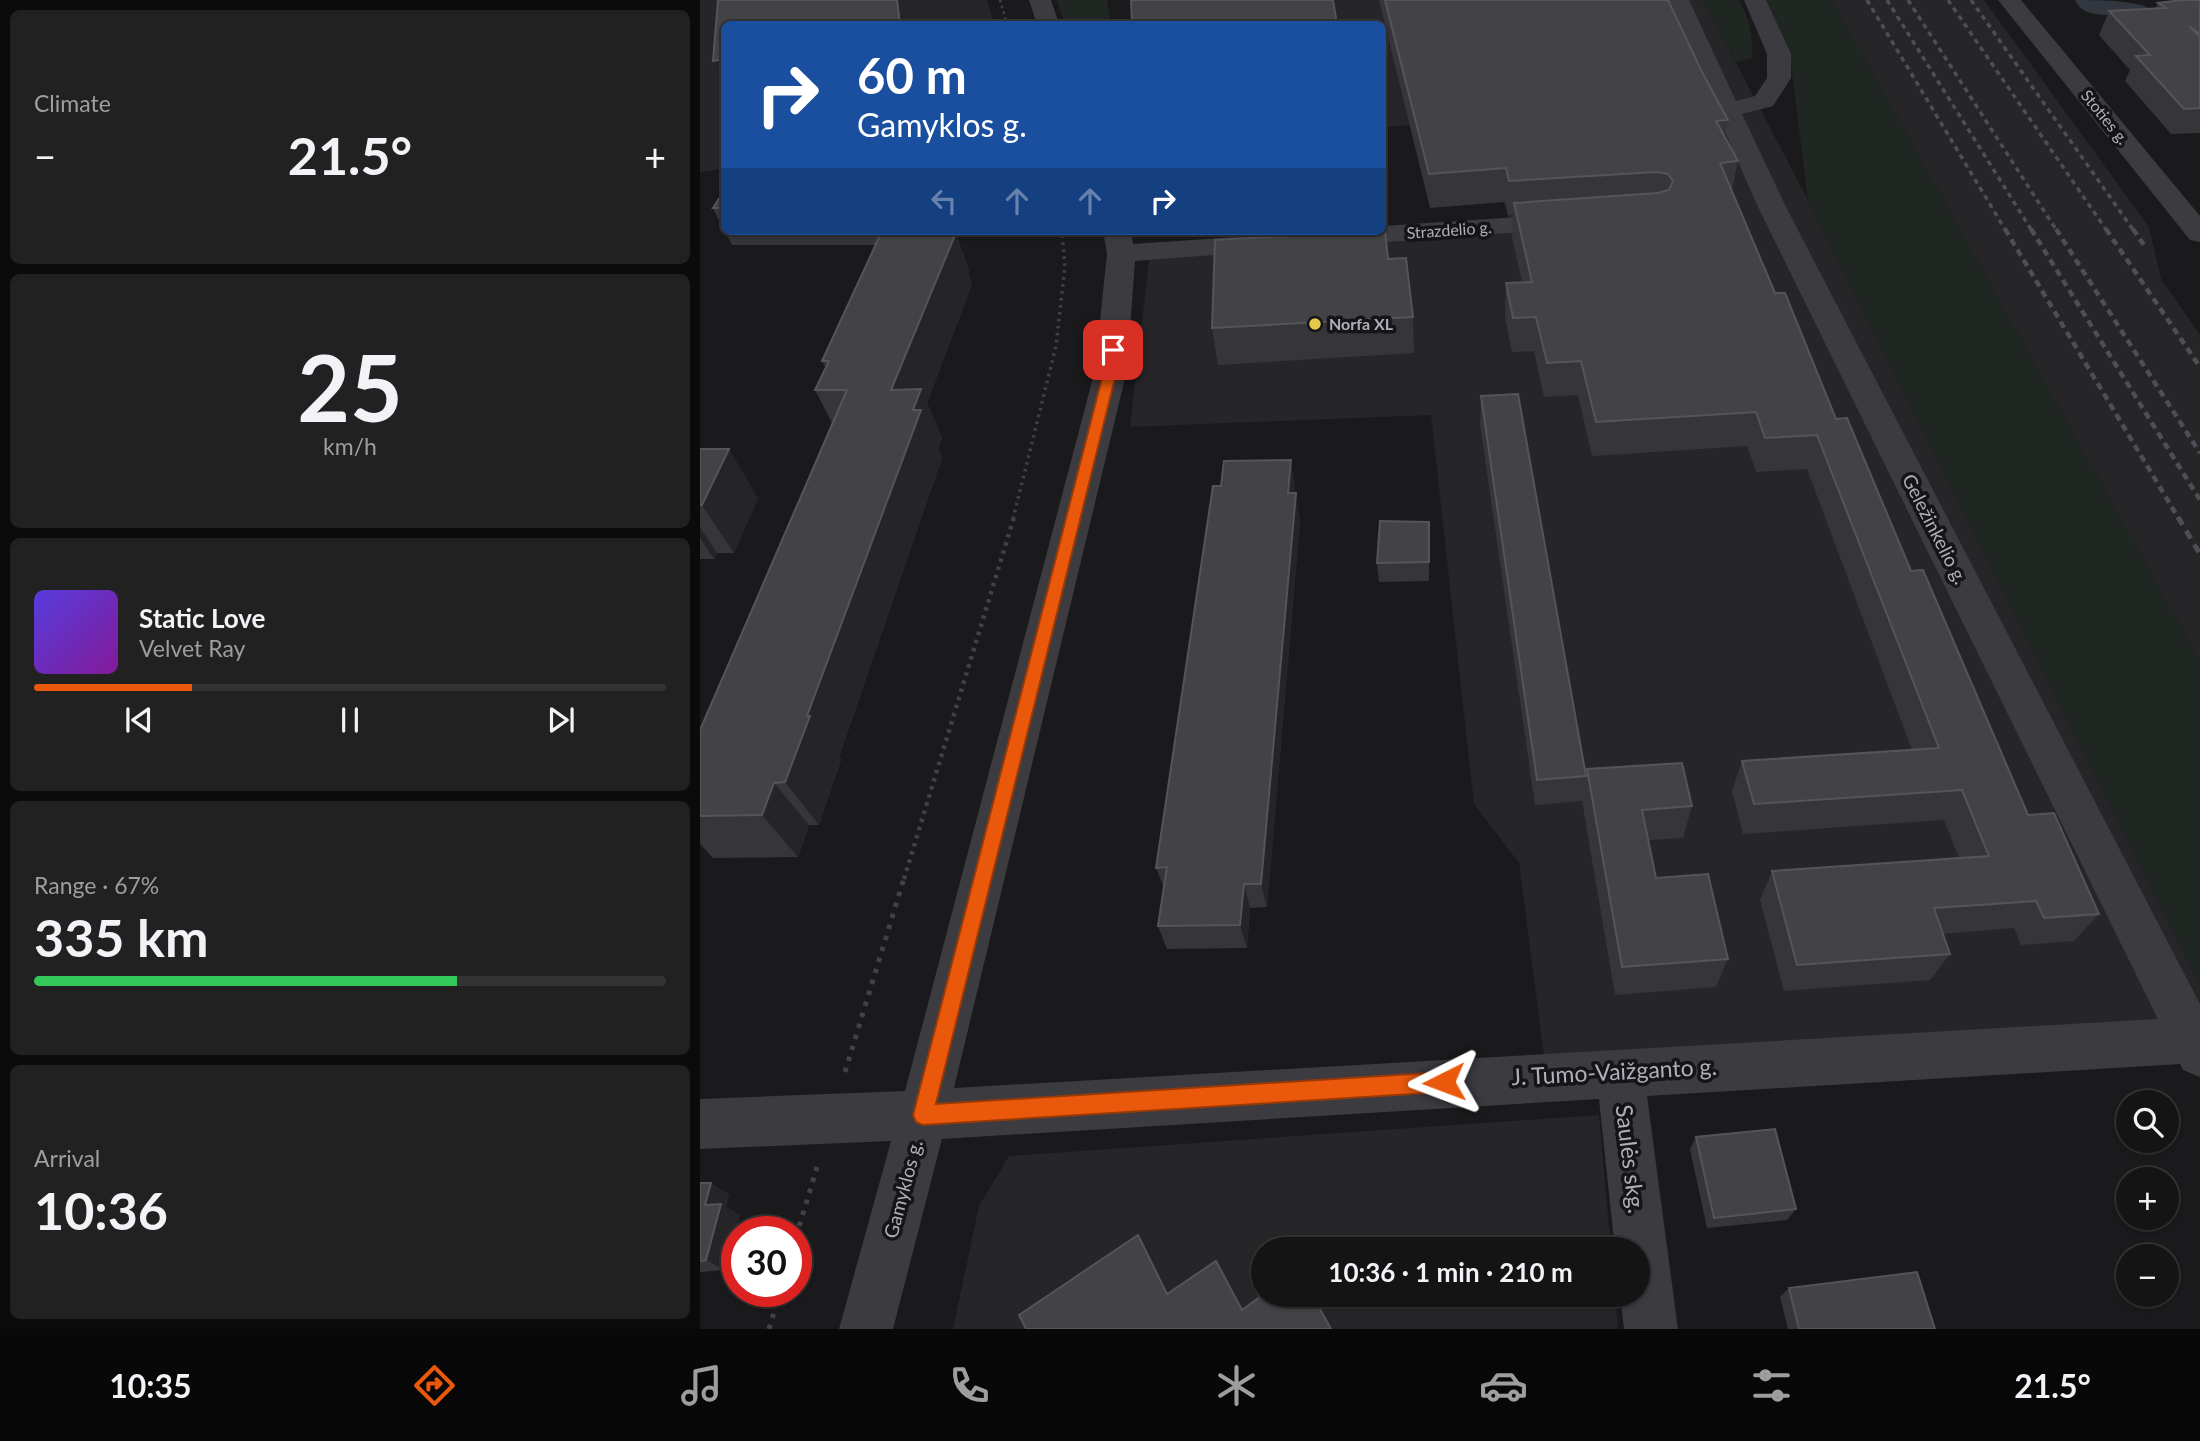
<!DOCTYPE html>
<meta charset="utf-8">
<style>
:root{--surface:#141415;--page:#212122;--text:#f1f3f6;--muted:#9d9ea0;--line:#333334;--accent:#ea580c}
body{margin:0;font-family:Lato,sans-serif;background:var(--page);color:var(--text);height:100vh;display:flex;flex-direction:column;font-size:26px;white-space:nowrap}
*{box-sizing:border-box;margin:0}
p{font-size:23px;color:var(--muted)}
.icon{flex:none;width:38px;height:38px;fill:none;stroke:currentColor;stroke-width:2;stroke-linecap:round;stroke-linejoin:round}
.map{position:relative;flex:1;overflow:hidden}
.panel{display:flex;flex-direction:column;gap:10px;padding:10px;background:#0b0b0c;width:700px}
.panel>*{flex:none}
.banner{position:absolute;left:21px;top:21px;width:665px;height:214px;border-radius:10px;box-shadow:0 2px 5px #0004,0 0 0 2px var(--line);background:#1a4fa0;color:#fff;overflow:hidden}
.buttons{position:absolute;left:1416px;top:1090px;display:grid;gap:14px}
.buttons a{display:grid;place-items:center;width:63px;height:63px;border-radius:50%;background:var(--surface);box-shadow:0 2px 5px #0004,0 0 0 2px var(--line);font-size:35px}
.speed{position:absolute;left:21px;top:1216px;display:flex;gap:14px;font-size:35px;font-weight:700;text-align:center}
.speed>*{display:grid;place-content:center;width:91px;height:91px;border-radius:50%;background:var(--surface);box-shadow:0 2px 5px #0004,0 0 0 2px var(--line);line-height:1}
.speed .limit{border:10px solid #d22;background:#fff;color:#111}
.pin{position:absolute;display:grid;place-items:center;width:60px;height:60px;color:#fff;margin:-30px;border-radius:14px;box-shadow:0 4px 10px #0006}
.me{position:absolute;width:77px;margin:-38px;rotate:267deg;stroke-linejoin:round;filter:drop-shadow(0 0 5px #0008)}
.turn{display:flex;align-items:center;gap:24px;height:147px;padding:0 21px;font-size:32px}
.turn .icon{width:91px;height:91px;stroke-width:2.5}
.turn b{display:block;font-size:49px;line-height:60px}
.lanes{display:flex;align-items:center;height:66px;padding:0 21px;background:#0003;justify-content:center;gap:35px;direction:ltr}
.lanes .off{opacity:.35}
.big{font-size:52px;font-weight:700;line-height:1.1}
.panel .tile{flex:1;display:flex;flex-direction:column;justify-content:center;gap:10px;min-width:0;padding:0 24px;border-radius:10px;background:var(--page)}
.panel .dial{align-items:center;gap:0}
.dial b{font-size:91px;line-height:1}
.song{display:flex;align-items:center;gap:21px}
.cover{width:84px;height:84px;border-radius:10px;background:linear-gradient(135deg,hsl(250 70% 55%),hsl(290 70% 35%))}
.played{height:7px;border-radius:4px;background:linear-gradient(90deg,var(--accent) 25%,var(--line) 25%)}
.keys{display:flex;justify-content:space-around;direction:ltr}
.heat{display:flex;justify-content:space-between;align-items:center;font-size:38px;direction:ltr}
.charge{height:10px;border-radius:5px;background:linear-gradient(90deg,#34c759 67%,var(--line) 0)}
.trip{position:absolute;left:551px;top:1237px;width:399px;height:70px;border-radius:35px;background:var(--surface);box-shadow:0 2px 5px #0004,0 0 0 2px var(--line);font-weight:700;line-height:70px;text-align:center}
.menu{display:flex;height:112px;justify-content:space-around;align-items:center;background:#080808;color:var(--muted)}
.menu .icon{width:49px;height:49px}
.menu .on{color:var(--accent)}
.menu b{font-size:32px;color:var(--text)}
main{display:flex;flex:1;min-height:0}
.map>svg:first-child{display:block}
.built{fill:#262629}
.green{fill:#202622}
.water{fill:#31363f}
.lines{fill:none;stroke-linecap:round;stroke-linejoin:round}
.path-far3{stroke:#414247;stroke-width:2.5;stroke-dasharray:2.5 3.5;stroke-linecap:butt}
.path-far2{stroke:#414247;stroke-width:3.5;stroke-dasharray:2.5 4.5;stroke-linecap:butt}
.path-far1{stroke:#414247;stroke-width:4.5;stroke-dasharray:3.5 5;stroke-linecap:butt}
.path{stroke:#414247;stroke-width:5;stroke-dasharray:4.5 7;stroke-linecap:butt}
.minor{fill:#3b3b40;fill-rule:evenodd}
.rail-far2{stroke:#4e4f55;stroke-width:3.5;stroke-dasharray:5 4.5;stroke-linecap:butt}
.rail-far1{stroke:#4e4f55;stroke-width:4.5;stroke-dasharray:7 5;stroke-linecap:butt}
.rail{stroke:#4e4f55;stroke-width:5;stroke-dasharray:9 7;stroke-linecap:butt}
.wall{fill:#36363a}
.shaded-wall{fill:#252528}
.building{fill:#434347;stroke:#545459;stroke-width:2}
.route{fill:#ea580c;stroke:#983908;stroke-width:2}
.poi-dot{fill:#e2c84c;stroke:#151517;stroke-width:2.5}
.labels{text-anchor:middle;stroke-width:7;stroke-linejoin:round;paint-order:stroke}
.far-street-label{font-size:16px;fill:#aeafba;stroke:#151517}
.far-poi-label{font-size:16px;font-weight:bold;fill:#aeafba;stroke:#151517;text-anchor:start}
.street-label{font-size:19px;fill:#aeafba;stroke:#151517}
.near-street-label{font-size:23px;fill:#aeafba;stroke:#151517}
</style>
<main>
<section class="panel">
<div class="tile"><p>Climate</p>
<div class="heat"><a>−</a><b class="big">21.5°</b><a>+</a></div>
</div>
<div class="tile dial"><b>25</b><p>km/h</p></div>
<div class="tile">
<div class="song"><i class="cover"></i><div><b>Static Love</b><p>Velvet Ray</p></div></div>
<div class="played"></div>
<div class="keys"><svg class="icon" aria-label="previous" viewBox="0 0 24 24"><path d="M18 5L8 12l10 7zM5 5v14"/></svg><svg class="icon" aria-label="pause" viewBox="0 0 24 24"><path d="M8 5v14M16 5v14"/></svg><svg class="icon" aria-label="next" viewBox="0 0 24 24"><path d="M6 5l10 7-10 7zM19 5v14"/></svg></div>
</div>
<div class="tile"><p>Range · 67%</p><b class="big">335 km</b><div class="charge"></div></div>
<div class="tile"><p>Arrival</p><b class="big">10:36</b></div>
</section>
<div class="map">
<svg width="1500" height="1329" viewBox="0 0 1500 1329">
<rect width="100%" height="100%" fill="#1a1a1c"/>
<!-- built -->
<g class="built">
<path d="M0 0H287L294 24H24V169L0 172Z"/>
<path d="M572 0H1003L1108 200 1500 983V1019L844 1056 819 863 774 804 731 415 430 427 451 243 809 221 783 120 683 127 682 24H574Z"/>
<path d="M1132 0H1284L1449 227 1461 279 1500 335V661Z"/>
<path d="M899 1115 911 1249 564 1250V1295H915L918 1329H253L279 1206 309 1156Z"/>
</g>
<!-- green -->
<g class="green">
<path d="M357 0H407L411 24H365Z"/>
<path d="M1003 0H1039C1049 20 1054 36 1052 58L1036 62Z"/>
<path d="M1064 0H1132L1500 661V983L1108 200 1090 56Z"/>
</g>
<!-- water -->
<path class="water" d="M1375 0C1397 0 1431 0 1449 8 1430 13 1385 24 1375 0Z"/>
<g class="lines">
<!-- path-far3 -->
<path class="path-far3" d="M300 0 307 24"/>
<!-- path-far2 -->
<path class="path-far2" d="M313 519 356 346 365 266 362 231"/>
<!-- path-far1 -->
<path class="path-far1" d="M204 879 314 517"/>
<!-- path -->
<g class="path">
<path d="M145 1072 204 878"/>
<path d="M96 1237 117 1167"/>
<path d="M69 1329 80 1292"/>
</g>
<!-- minor -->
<g class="minor">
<path d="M329 0H351L359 24H337Z"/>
<path d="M967 0H989L1036 101 1055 96 1067 78V54L1044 0H1066L1091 54V78L1073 106 1042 114 1086 207 1500 1004V1077L1483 1070 1480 1064 947 1096 978 1329H924L920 1295H938V1250H915L899 1099 242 1139 193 1329H139L191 1141 0 1149V1099L205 1091 395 370 407 253 403 231H431L433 244 565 235 575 237 579 243 575 249 565 251 435 261 427 370 254 1088 1458 1019 1058 207Z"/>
<path d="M1298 0H1321L1500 216V242L1490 240Z"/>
<path d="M865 214 875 216 879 222 875 228 632 246 622 244 618 238 626 231H682V226Z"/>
</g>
<!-- rail-far2 -->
<g class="rail-far2">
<path d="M1167 0 1306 231"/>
<path d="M1187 0 1332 231"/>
<path d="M1208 0 1357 231"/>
<path d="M1248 0 1407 231"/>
<path d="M1271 0 1434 231"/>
</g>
<!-- rail-far1 -->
<g class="rail-far1">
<path d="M1305 229 1479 519"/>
<path d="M1331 229 1500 500"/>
<path d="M1356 229 1500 453"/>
<path d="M1406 229 1500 367"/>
<path d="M1433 229 1446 248"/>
</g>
<!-- rail -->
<path class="rail" d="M1478 517 1500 554"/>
</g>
<!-- wall -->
<g class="wall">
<path d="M679 0H968L1002 72 1028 120 1025 137 1038 161 1032 190 1075 293 1211 571 1328 815 1399 914 1374 941 1321 945 1314 928 1243 934 1250 954 1230 980 1084 991 1060 900 1072 871 1259 858 1244 820 1043 834 1032 791 1042 761 1212 750 1107 469 1056 472 1047 446 892 456 878 395 844 397 834 351 812 352 805 317 806 283 822 282 812 237 813 215H808L805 202 730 208Z"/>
<path d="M1500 0V133L1471 134 1425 81 1430 70 1399 35 1409 11 1455 9 1458 3Z"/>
<path d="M24 191V231L13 208Z"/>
<path d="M25 231H255L269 271 268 273 272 284 227 403 242 438 238 449 242 458 139 757 141 760 119 825H109L98 857 13 858 0 844V730L132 423 115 390 126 368 122 361 176 245H32Z"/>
<path d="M624 231H674L713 317 714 353 518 365 512 328 625 234Z"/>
<path d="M781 396 886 776 887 769 992 806 983 838 949 840 956 878 1028 959 1016 987 915 995 882 801 835 805 780 424Z"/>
<path d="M0 449 58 498 34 553H17L14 559H0Z"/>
<path d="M595 488V493L600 521 567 907 550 908 547 948 467 949 458 926 464 888 456 868Z"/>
<path d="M729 541V581L679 582 677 563Z"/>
<path d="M996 1137 1096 1209 1087 1220 1007 1228 990 1149Z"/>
<path d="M0 1183 29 1194 26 1207 40 1215 25 1270 0 1272Z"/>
<path d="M1089 1288 1235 1329H1088L1080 1297Z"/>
</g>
<!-- shaded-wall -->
<g class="shaded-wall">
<path d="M197 0H204L207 24H200Z"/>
<path d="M24 59V84L13 61Z"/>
<path d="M237 231H255L269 271 268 273 272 284 227 403 242 438 238 449 242 458 139 757 141 760 119 825 85 782 107 716 191 390Z"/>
<path d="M29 449 58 498 34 553 2 505Z"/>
<path d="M591 460 595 488 592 521 588 493Z"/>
<path d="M596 493 600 521 567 907 561 884Z"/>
<path d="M0 527 17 553 14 559 0 538Z"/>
<path d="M74 783 109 825 98 857 62 815Z"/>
<path d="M544 884 550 908 547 948 540 925Z"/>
<path d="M11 1183 29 1194 26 1207 40 1215 25 1270 6 1260 5 1205Z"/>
<path d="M438 1235 450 1250 478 1307 467 1294Z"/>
<path d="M516 1261 524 1275 550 1322 542 1310Z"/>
</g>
<!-- building -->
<g class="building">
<path d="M18 0H197L200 24H24V59L13 61Z"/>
<path d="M431 0H633L637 24H432Z"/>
<path d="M685 0H968L1002 72 1028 120 1016 121 1038 161 1020 163 1075 293H1085L1136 419 1147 418 1211 571 1223 570 1328 815 1354 813 1399 914 1344 918 1336 901 1234 908 1250 954 1097 965 1072 871 1289 856 1262 790 1054 804 1042 761 1239 748 1117 435 1065 438 1056 412 896 422 881 361 847 363 836 317 813 318 806 283 832 282 814 203 957 193 969 190 973 181 968 174 957 172 809 181 806 168 729 174Z"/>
<path d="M1482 0H1500V34L1489 26 1500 37V108L1484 109 1436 56 1450 55 1409 11 1466 8 1458 3Z"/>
<path d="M24 191V208H13Z"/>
<path d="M182 231H248L246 235H255L191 390 221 389 213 410H221L107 716H110L85 782 74 783 62 815 0 816V730L147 390H115L129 361H122Z"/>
<path d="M625 231H685L688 259 706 258 713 317 512 328 515 240 625 234Z"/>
<path d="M818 394 886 776 837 780 781 396Z"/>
<path d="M0 449H29L2 505H0Z"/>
<path d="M591 460 588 493H596L561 884H544L540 925 458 926 467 867 456 868 513 486H521L524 461Z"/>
<path d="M680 521 729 522V562L677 563Z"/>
<path d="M982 763 992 806 942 810 956 878 1008 874 1028 959 922 967 887 769Z"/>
<path d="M1075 1129 1096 1209 1014 1218 996 1137Z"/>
<path d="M0 1183H11L5 1205 21 1204 6 1260 0 1261Z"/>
<path d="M438 1235 467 1294 516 1261 542 1310 564 1294V1295H612L631 1329H326L319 1315Z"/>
<path d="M1217 1272 1235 1329H1099L1089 1288Z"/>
</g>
<!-- route -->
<path class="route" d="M413 346 420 350 417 370 236 1104 744 1072 751 1075 754 1082 751 1089 744 1092 223 1125 216 1122 213 1115 404 370 407 350Z"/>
<!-- markers -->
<circle class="poi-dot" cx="615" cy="324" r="7"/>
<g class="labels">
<!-- far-street labels -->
<g class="far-street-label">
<text transform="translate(1405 117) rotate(51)" y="6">Stoties g.</text>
<text transform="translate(749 230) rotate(-4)" y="6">Strazdelio g.</text>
</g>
<!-- far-poi labels -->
<g class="far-poi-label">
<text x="629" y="330">Norfa XL</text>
</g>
<!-- street labels -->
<g class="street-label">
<text transform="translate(1235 529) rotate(63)" y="7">Geležinkelio g.</text>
<text transform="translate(203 1189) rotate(-75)" y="7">Gamyklos g.</text>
</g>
<!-- near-street labels -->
<g class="near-street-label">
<text transform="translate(914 1072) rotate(-3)" y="8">J. Tumo-Vaižganto g.</text>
<text transform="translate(930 1159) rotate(83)" y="8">Saulės skg.</text>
</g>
</g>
</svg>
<div class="buttons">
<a><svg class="icon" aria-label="search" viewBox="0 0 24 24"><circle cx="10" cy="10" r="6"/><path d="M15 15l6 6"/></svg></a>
<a>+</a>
<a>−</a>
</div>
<div class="speed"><div class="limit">30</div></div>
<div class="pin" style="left:413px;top:350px;background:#d93025"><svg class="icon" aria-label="arrive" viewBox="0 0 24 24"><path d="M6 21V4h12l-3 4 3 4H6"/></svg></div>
<svg class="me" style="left:744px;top:1082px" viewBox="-20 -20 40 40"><path d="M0-17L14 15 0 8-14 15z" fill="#ea580c" stroke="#fff" stroke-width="4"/></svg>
<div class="trip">10:36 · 1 min · 210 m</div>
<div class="banner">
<div class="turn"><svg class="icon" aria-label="right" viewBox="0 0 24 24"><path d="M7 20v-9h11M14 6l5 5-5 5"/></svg><div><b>60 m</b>Gamyklos g.</div></div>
<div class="lanes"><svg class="icon off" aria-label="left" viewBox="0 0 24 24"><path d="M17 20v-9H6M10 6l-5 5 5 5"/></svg><svg class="icon off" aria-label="ahead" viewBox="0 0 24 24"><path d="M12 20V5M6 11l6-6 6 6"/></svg><svg class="icon off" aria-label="ahead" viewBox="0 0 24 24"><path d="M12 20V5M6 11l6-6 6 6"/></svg><svg class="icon" aria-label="right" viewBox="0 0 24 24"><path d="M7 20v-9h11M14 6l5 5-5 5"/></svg></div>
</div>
</div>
</main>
<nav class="menu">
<b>10:35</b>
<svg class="icon on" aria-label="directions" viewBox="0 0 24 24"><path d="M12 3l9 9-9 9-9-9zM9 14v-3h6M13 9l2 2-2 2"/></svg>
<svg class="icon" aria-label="music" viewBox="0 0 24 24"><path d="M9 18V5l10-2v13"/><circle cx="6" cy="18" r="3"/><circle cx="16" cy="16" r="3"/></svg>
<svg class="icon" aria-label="phone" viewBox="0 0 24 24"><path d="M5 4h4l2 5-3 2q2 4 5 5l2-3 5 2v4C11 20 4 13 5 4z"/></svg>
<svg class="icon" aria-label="climate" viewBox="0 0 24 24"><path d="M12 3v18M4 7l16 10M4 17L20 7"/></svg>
<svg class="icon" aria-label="car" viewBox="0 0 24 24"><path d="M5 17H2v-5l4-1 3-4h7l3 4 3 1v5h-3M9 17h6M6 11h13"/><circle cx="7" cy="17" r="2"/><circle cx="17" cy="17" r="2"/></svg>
<svg class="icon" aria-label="filters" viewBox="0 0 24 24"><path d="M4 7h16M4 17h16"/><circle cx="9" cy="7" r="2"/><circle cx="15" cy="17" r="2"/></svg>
<b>21.5°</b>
</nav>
